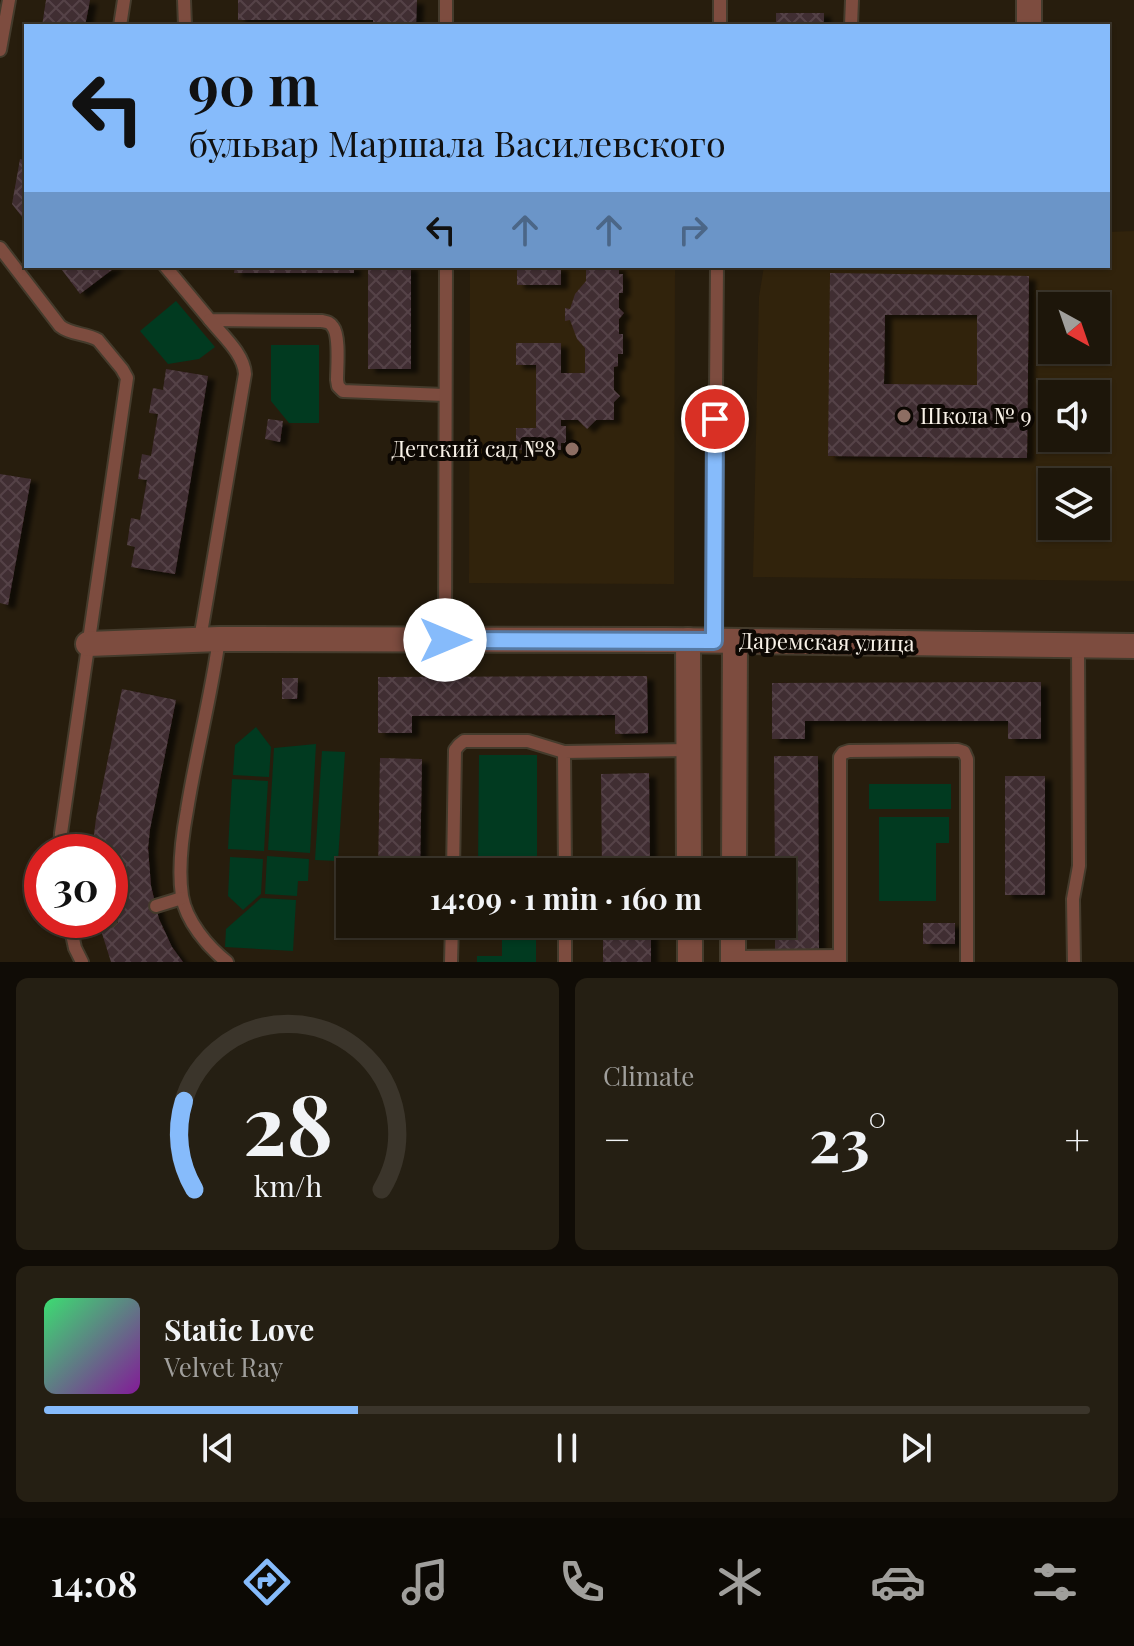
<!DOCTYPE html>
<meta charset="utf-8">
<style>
:root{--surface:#1d160a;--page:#251f13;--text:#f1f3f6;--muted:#a09f9c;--line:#3b352b;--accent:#86bbfb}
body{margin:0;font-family:"Playfair Display",serif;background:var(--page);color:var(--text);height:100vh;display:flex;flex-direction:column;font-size:30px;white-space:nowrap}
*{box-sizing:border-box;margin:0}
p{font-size:26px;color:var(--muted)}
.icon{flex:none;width:44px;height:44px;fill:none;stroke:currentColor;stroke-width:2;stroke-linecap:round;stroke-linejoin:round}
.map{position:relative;height:962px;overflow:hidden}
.panel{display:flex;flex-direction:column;gap:16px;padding:16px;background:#100c06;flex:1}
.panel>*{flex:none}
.guide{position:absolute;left:24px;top:24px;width:1086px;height:244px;border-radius:0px;box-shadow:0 2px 6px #0004,0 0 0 2px var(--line);background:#86bbfb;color:#111;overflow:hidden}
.needle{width:52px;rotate:140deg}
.controls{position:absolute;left:1038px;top:292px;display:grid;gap:16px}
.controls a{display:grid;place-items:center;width:72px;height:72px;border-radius:0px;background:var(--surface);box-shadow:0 2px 6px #0004,0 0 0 2px var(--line);font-size:40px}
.speed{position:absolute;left:24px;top:834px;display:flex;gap:16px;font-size:40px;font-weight:700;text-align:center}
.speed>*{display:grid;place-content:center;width:104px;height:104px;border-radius:50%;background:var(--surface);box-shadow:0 2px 6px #0004,0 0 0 2px var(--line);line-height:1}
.speed .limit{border:12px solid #d22;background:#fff;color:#111}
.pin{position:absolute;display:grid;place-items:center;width:68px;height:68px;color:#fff;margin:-34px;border:4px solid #fff;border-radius:50%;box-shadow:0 2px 8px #0007}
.me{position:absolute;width:88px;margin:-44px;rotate:90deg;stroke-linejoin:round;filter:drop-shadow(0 0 6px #0008)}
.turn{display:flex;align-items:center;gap:28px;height:168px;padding:0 32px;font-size:36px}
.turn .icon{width:104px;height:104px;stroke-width:2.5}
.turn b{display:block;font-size:56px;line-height:68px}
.lanes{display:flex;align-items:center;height:76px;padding:0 32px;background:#0003;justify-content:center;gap:40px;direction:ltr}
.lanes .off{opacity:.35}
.big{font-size:60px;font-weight:700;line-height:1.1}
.panel .tile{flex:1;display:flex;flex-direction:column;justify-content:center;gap:12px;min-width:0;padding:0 28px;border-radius:12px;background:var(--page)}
.panel .dial{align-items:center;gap:0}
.dial svg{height:208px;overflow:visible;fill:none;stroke:var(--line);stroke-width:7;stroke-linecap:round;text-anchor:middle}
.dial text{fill:var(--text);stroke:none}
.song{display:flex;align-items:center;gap:24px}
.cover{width:96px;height:96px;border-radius:12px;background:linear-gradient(135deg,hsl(140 70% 55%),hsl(290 70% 35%))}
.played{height:8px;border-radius:4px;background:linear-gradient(90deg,var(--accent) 30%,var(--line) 30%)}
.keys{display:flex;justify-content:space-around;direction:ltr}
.heat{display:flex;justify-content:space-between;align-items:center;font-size:44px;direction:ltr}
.panel .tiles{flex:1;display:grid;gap:16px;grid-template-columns:1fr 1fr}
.tile:last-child{grid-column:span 2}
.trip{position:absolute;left:336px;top:858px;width:460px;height:80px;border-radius:0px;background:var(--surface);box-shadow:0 2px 6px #0004,0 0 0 2px var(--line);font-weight:700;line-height:80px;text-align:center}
.menu{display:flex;height:128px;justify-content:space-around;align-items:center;background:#0c0904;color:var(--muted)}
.menu .icon{width:56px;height:56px}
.menu .on{color:var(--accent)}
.menu b{font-size:36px;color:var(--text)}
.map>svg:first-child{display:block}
.built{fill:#31230c;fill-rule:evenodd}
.park{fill:#013a20}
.building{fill:url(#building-cross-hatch);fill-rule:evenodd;filter:url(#shadow)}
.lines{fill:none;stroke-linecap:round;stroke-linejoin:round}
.lane-casing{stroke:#443b2c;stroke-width:16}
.street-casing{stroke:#443b2c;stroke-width:28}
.lane{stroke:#7d4c3f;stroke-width:12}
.street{stroke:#7d4c3f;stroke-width:24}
.route-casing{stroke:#577aa3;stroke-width:20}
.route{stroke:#86bbfb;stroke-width:14}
.education-dot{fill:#8d6e63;stroke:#0d0803;stroke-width:3}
.labels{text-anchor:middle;stroke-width:8;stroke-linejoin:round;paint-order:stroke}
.poi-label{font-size:22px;fill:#f8f1e7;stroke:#0d0803;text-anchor:start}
.street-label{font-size:22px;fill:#f8f1e7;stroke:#0d0803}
</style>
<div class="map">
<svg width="1134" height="962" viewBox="0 0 1134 962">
<defs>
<pattern id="building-cross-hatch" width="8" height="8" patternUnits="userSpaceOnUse" patternTransform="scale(2)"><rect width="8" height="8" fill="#412d33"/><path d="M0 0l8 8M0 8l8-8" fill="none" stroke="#544247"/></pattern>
<filter id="shadow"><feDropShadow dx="7" dy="4" stdDeviation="2" flood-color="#0009"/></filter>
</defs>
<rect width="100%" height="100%" fill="#271d0d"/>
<!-- built -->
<g class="built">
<path d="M1134 231V581L753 577 759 297 764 266H1108V232ZM1052 306H1096V350H1052ZM1052 394H1096V438H1052ZM1052 482H1096V526H1052Z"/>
<path d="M470 266H675L674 584 469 583Z"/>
</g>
<!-- park -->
<g class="park">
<path d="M176 301 215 347 199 359 168 364 140 331Z"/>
<path d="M271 345H319V423H289L271 401Z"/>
<path d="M256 727 271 747 269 777 233 775 235 745Z"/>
<path d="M316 744 310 853 268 850 274 748Z"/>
<path d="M322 751 345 752 338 861 315 860Z"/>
<path d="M479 755H537V872H478Z"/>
<path d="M232 779 268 781 264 851 228 849Z"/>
<rect x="869" y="784" width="82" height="25"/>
<path d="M879 817H949V843H936V901H879Z"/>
<path d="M267 856 309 859 308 881H298L297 896 265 894Z"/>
<path d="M230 857 263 859 261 894 243 910 228 896Z"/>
<path d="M261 898 296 900 293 951 225 947 226 929Z"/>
<path d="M502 924H536V962H477V956H502Z"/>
</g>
<!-- building -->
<g class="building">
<path d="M46 0H90L85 26H42Z"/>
<path d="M238 0H417L416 26H369V23H373V20H238Z"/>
<rect x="776" y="13" width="48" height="13"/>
<path d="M20 159 26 160V222L12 204Z"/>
<path d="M59 266H117L80 294Z"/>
<path d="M235 266H354V273H234Z"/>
<rect x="368" y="266" width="43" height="103"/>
<rect x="517" y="266" width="44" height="19"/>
<path d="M586 266H619V274H623V293H619V308L624 313 619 319V334H623V354H618V366L614 367V390L620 396 614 402V420H596L587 429 578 420H561V426H566V443H561V450H516V428H536V365H516V343H561V373H585V348L577 339 570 320 565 321V308L570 309 575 294 586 281Z"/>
<path d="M830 273 1029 276 1027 458 828 456ZM885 315H977V385L884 384Z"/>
<path d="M166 369 208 376 175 574 131 567 135 547 127 545 131 518 140 520 147 480 138 479 142 454 151 456 158 414 149 413 153 388 163 390Z"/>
<path d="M268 419 283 421 280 442 265 439Z"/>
<path d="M0 474 31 479 8 605 0 603Z"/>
<path d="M647 676 648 733 615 734V715L412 716V733H378V677Z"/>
<path d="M282 678H298L297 699H282Z"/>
<path d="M1041 682V739H1008V721H805V739H772V683Z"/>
<path d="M122 689 176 700 150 829 148 848 151 886 159 919 172 947 183 962H111L100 927 118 923 116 915 110 917V852H92L96 818Z"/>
<path d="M774 756H818L819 951H775V924H782V872H775Z"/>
<path d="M380 758 422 759 420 872H378Z"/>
<path d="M649 773 650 872H602L601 774Z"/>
<rect x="1005" y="776" width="40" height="119"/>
<rect x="923" y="923" width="32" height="21"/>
<rect x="603" y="924" width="48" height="38"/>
</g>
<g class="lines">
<defs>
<g id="lane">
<path d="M184 0 185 26"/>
<path d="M446 0V26"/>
<path d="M120 26 124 0"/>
<path d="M720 26V0"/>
<path d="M851 26 852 0"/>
<path d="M0 50 9 0"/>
<path d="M0 248 60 326C71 335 86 333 98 340L122 369 127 378 61 833 60 852"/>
<path d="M165 266 210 320 322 321C327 322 330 322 333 327 340 336 337 368 337 380L338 386 343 391 445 395"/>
<path d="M200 639 245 374C244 354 223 336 210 320"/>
<path d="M219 639C211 697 196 753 187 810 182 837 178 869 182 896 186 921 208 947 227 962"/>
<path d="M445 640 446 266"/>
<path d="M714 641 717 266"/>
<path d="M453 872 455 750 459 745 464 741H528L564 752"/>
<path d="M565 872 564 752 688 750"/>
<path d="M156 906 182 898"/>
<path d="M69 920 75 948 82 962"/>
<path d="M565 924V962"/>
<path d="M72 931 110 920"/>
<path d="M733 957 840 956"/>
<path d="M451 962 452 924"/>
<path d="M840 962V757L843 753 849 751 958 750 964 752 967 759V962"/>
<path d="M1074 962 1073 899 1079 866 1078 645"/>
</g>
<g id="street">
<path d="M1029 26V0"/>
<path d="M688 640 689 872"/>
<path d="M88 644 219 639 667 640 1134 646"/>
<path d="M734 872 735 641"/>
<path d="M690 924V962"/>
<path d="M733 962V924"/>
</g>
</defs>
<!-- lane casing -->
<use href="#lane" class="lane-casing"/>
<!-- street casing -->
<use href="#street" class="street-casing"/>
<!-- lane -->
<use href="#lane" class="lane"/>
<!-- street -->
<use href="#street" class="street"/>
</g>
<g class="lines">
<defs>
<path id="route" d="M445 640 714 641 715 419"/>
</defs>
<!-- route casing -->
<use href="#route" class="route-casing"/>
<!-- route -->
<use href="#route" class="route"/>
</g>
<!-- markers -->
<g class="education-dot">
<circle cx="904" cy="416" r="8"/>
<circle cx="572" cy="449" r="8"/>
</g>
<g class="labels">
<!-- poi labels -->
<g class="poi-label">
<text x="920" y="424">Школа № 9</text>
<text x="556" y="457" text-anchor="end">Детский сад №8</text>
</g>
<!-- street labels -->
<g class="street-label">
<text transform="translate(827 642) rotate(1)" y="8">Даремская улица</text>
</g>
</g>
</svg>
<div class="controls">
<a><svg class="needle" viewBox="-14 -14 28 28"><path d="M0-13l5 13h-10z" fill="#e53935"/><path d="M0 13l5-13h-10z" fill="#a09f9c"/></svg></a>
<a><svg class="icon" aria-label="sound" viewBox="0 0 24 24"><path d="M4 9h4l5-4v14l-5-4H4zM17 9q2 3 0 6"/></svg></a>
<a><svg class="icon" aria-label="layers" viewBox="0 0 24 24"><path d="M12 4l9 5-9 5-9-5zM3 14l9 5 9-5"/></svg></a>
</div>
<div class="speed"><div class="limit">30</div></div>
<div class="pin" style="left:715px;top:419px;background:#d93025"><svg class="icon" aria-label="arrive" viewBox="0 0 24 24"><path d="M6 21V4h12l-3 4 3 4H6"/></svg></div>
<svg class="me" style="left:445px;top:640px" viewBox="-20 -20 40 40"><circle r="19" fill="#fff"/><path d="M0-13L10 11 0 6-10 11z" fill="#86bbfb"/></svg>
<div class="trip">14:09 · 1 min · 160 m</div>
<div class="guide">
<div class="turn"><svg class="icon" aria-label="left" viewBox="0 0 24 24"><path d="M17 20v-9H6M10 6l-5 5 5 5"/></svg><div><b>90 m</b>бульвар Маршала Василевского</div></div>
<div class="lanes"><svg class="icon" aria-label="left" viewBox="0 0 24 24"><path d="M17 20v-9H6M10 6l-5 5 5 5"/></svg><svg class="icon off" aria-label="ahead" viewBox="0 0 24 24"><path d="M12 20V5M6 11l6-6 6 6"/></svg><svg class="icon off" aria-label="ahead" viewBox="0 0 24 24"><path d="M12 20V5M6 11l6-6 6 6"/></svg><svg class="icon off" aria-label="right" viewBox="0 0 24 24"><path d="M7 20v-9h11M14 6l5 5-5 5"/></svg></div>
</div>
</div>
<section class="panel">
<div class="tiles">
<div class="tile dial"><svg viewBox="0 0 100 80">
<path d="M14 69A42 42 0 1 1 86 69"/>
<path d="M14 69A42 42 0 0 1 10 35" stroke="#86bbfb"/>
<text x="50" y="56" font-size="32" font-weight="700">28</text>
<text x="50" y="72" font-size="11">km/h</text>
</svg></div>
<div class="tile"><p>Climate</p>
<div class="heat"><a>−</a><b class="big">23°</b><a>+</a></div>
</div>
<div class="tile">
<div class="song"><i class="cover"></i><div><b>Static Love</b><p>Velvet Ray</p></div></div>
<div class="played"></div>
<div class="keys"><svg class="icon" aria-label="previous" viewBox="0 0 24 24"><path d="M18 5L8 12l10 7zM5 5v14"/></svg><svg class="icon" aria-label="pause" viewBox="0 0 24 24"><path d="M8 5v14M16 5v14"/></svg><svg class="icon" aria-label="next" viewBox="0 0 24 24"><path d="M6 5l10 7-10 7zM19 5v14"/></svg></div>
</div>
</div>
</section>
<nav class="menu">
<b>14:08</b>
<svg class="icon on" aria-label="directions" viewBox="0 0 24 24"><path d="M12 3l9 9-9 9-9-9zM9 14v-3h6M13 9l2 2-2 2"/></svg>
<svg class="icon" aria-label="music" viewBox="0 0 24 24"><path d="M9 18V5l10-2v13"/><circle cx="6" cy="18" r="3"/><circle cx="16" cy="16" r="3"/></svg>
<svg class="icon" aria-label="phone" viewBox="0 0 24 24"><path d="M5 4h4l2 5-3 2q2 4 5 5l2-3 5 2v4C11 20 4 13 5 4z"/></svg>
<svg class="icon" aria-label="climate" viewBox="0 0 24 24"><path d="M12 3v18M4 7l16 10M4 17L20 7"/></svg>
<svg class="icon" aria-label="car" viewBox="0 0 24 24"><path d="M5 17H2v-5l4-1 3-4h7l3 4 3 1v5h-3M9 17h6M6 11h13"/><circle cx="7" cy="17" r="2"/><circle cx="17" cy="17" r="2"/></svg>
<svg class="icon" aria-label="filters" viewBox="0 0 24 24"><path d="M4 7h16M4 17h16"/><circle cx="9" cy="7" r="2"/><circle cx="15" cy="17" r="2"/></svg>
</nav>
